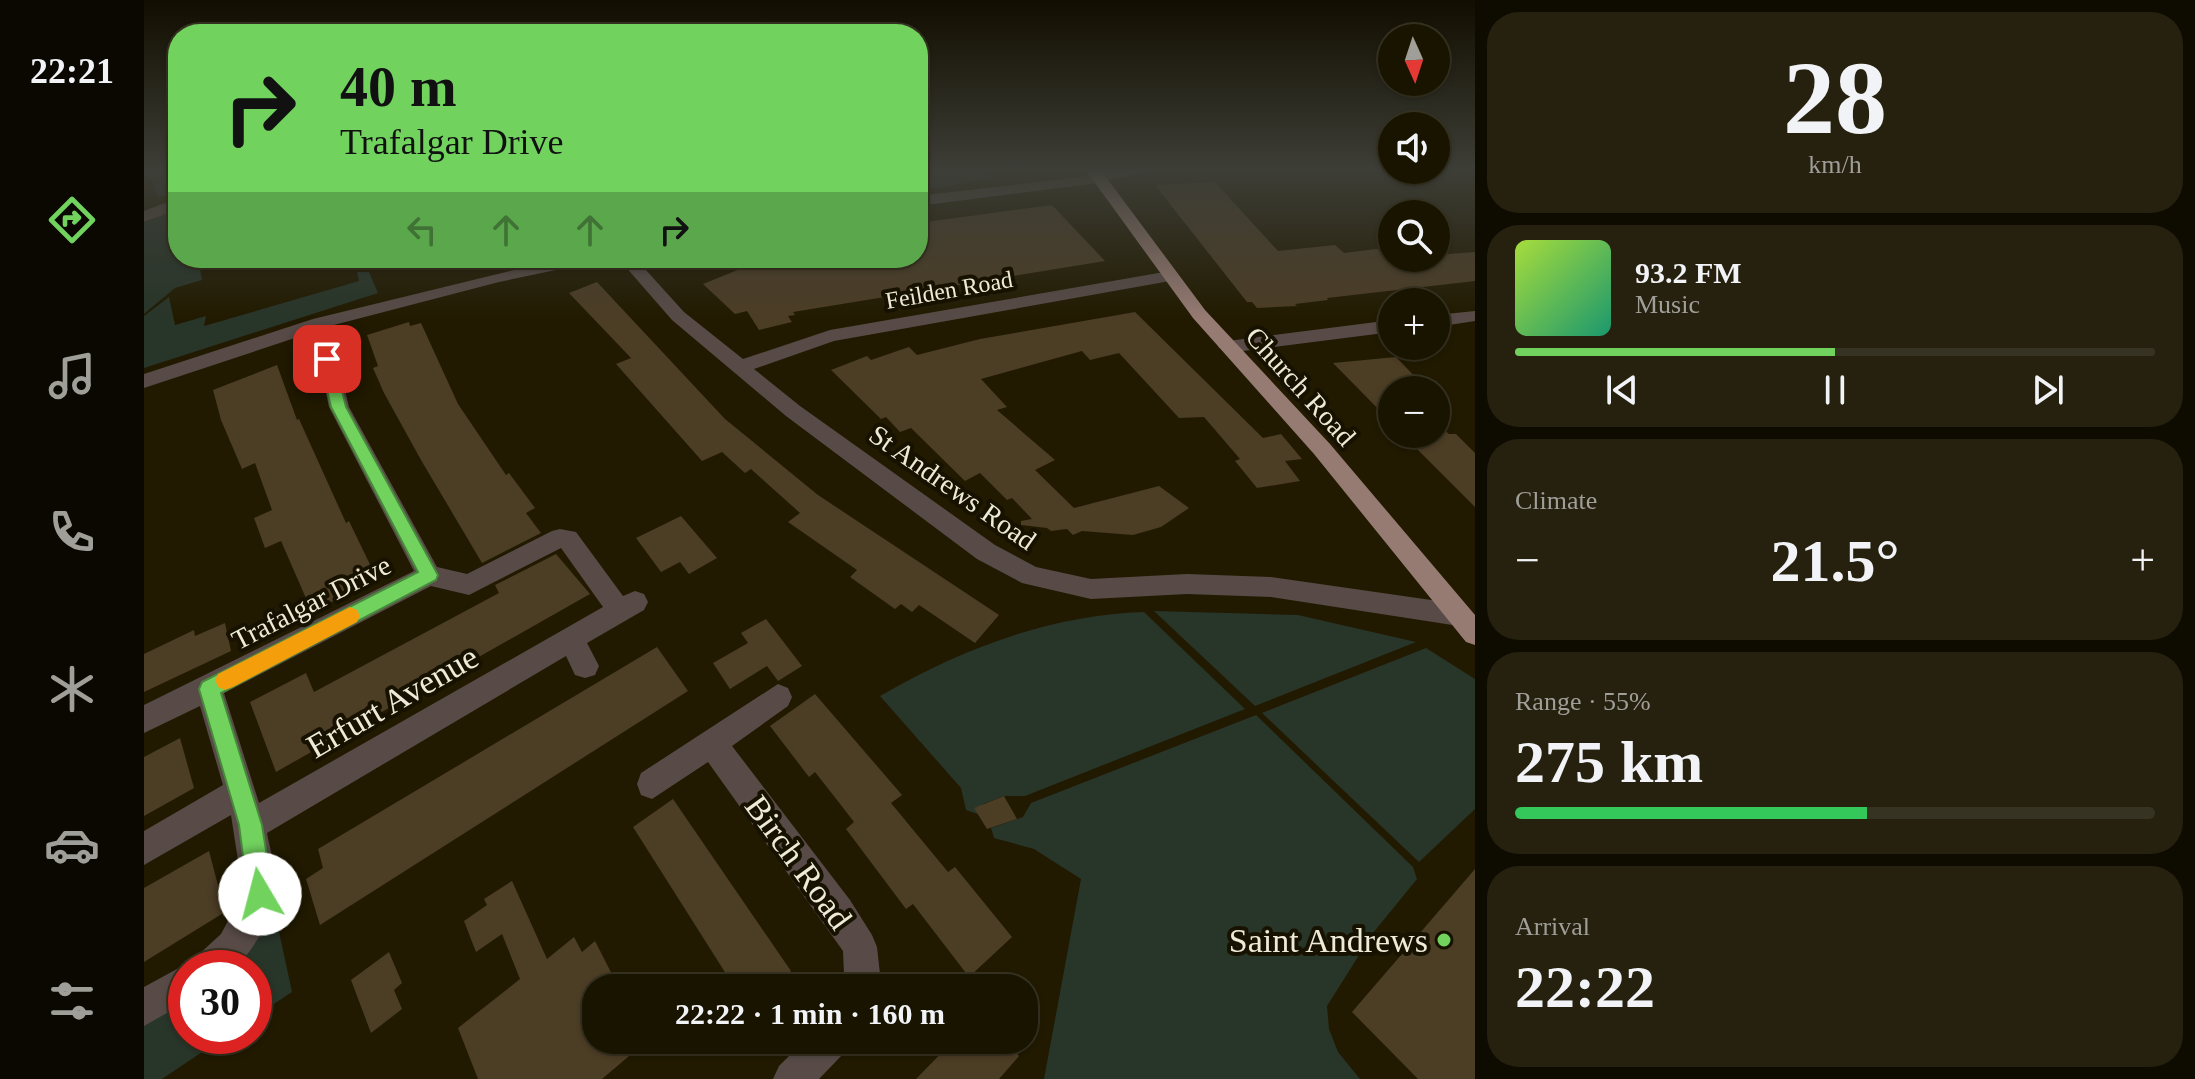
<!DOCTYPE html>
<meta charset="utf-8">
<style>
:root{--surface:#191400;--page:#26210f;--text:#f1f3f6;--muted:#9f9e99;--line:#373322;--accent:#71d35e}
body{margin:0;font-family:Georgia,serif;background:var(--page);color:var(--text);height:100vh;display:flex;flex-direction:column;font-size:30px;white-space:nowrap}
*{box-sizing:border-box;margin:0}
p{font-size:26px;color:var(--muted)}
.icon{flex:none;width:44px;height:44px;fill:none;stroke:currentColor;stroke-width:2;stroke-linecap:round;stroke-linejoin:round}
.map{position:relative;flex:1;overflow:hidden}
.sheet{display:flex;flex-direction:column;gap:12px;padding:12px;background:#0e0b00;width:720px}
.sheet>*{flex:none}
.banner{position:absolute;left:24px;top:24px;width:760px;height:244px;border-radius:32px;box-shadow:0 2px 6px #0004,0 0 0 2px var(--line);background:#71d35e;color:#111;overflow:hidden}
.needle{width:52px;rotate:177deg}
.controls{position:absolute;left:1234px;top:24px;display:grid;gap:16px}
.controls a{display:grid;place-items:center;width:72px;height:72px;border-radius:50%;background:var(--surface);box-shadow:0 2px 6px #0004,0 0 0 2px var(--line);font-size:40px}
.speed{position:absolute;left:24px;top:950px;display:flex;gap:16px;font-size:40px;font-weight:700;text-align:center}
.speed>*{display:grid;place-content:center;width:104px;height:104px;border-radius:50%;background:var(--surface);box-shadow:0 2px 6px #0004,0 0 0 2px var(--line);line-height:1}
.speed .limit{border:12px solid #d22;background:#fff;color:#111}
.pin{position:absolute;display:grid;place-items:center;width:68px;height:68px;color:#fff;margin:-34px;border-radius:16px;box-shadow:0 4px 12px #0006}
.me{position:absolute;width:88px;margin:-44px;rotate:352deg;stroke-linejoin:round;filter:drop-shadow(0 0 6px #0008)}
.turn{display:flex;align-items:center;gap:28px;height:168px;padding:0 40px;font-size:36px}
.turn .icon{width:104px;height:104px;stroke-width:2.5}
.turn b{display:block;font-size:56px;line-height:68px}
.lanes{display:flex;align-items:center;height:76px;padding:0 40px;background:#0003;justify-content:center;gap:40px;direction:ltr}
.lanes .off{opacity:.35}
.big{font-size:60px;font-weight:800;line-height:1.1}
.sheet .card{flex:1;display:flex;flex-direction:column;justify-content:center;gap:12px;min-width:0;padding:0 28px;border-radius:32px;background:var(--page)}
.sheet .dial{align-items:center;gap:0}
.dial b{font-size:104px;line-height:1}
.song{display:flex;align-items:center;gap:24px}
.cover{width:96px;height:96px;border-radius:12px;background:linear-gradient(135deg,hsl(80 70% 55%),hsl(160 70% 35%))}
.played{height:8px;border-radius:4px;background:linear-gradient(90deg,var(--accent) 50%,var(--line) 50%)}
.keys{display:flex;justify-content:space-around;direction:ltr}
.heat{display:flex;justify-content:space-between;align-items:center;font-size:44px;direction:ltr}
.charge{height:12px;border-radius:6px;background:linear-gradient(90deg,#34c759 55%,var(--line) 0)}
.trip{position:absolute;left:438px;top:974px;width:456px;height:80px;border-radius:32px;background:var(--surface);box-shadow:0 2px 6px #0004,0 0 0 2px var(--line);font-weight:800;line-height:80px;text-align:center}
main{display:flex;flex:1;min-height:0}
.tabs{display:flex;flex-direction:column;width:144px;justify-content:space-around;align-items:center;background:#0a0800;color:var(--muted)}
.tabs .icon{width:56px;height:56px}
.tabs .on{color:var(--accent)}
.tabs b{font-size:36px;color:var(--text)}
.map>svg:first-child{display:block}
.green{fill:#283529}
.building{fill:#4c3d25}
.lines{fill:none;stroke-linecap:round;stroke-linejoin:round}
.minor{fill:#584b47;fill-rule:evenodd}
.major{fill:#967b73;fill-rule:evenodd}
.route{fill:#71d35e;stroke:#49893d;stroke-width:2}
.slow{fill:#f59e0b}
.poi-dot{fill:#71d35e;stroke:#171100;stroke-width:3}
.labels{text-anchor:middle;stroke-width:8;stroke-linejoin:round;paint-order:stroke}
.far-street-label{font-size:24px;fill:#eeead8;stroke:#171100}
.street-label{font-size:28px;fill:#eeead8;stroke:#171100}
.near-street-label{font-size:34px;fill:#eeead8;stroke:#171100}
.near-poi-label{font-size:34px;fill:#eeead8;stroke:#171100;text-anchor:end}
</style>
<main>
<nav class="tabs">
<b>22:21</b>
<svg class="icon on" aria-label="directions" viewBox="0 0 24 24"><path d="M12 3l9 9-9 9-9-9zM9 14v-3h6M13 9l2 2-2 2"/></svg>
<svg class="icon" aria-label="music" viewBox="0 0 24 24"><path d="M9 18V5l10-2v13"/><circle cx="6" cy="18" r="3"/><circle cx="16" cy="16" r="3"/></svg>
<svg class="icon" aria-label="phone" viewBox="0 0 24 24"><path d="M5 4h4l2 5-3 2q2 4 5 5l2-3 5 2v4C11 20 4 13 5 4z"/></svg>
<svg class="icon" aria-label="climate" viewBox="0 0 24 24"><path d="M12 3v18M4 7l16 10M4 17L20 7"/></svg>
<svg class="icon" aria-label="car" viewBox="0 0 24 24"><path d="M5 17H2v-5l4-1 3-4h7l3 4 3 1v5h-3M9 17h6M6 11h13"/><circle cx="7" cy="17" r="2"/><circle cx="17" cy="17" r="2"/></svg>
<svg class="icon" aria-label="filters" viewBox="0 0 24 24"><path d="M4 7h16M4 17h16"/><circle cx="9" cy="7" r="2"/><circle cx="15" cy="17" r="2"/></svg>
</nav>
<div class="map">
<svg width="1331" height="1079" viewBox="0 0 1331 1079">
<rect width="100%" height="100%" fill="#211a00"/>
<!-- green -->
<g class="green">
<path d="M0 169H34V193L14 197 8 180 0 175Z"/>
<path d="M774 169 802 174 837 169 847 179 774 191Z"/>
<path d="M34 205V258H54L58 280 31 288 0 314V223Z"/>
<path d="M213 272H225L234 293 0 368V316L25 297 31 325 62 316 60 326 215 281Z"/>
<path d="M1010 611 1154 615 1272 642 1111 706Z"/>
<path d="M1000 612 1101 709 881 796H860L839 804 834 814 822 810 817 788 736 696C817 649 906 615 1000 612Z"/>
<path d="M1282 648 1331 679V809L1275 862 1118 713Z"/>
<path d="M1112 715 1269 867 1273 879 1229 933 1183 1006 1185 1029 1194 1052 1216 1079H900L937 879 890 849 850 838 847 828 879 817 887 803Z"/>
<path d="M131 913 148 992 110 1017V968H86L94 963Z"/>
<path d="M42 996V1036H82L18 1079H0V1023Z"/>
</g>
<!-- building -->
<g class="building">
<path d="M1071 182 1134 251 1191 245 1200 253 1248 247V258H1292V255L1331 252V281L1183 298 1184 300 1151 304 1153 306 1113 308 1108 302H1103L1011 185Z"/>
<path d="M908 205 961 261 649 312 651 315 644 316 648 322 615 330 603 311 591 314 559 284 623 258H774V223Z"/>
<path d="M453 282 581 419 674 495 855 615 831 643 775 605 768 612 757 604 751 609 706 577 713 570 644 522 656 513 607 469 601 473 578 452 558 461 472 364 487 358 425 293Z"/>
<path d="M991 312 1119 438 1137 434 1158 459 1141 461 1156 481 1113 488 1091 461 1096 459 1060 417 1035 418 975 353 946 360 938 351 837 379 863 407 853 410 911 460 891 470 930 508 1015 486 1045 508 1017 527 989 535 938 531 929 535 923 529 907 531 903 528 877 525V521L888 519 868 498 863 500 836 473 821 481 767 428 756 432 742 417 737 419 687 370 723 356 727 360 765 347 773 355 836 339Z"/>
<path d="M265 322 266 326 277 323 314 404 362 475 365 473 391 508 382 513 397 533 338 563 277 460 240 393 229 368 234 366 223 335Z"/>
<path d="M1252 357 1279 385 1248 390V423L1189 363Z"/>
<path d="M133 365 153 420 155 419 202 523 205 521 233 579 168 612 137 541 121 548 110 518 128 510 111 463 98 469 77 420 69 390Z"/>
<path d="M1292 422 1305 434H1312L1331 453V507L1258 434H1292Z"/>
<path d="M537 516 573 558 545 574 536 562 517 572 492 538Z"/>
<path d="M412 554 446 594 132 772 106 702 162 673 170 692 355 593 351 585Z"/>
<path d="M622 619 658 666 634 681 623 666 586 689 569 663 604 643 597 633Z"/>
<path d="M81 623 87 651 0 692V654L50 630 51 636Z"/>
<path d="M513 647 544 691 176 925 162 879 179 868 174 849Z"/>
<path d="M671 694 758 795 747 803 804 872 811 867 868 937 825 977 769 904 762 909 702 829 710 822 693 800 671 772 665 777 626 726Z"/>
<path d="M36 738 50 788 0 816V757Z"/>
<path d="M860 796 873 819 843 829 830 808Z"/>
<path d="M529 799 647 971 629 988H591L489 827Z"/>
<path d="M65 851 81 912 0 962V888Z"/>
<path d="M1331 869V1079H1274L1208 1012Z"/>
<path d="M368 881 403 959 430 937 438 952 451 941 475 988H452V1040H504L458 1079H334L314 1028 376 979 358 934 332 952 320 921 343 905 340 899Z"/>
<path d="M245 952 258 983 250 990 258 1009 227 1033 207 980Z"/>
<path d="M810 1040H862L875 1056 855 1079H772Z"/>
</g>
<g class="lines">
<!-- minor -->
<g class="minor">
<path d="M961 169H1006C995 177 969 177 955 183L774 206V196L945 176 947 172Z"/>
<path d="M34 198V209L0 222V211Z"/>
<path d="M420 258H452L450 262 355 282 186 326 205 407 293 567 323 574 408 531 416 529 432 532 479 596 491 591 500 594 504 602 500 610 443 643 455 666 451 675 441 678 431 675 422 656 123 833C126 851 136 879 132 896 126 921 109 951 91 968H42V1002L0 1026V987L42 964 48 967 53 956 77 934 99 893 87 815 0 865V831L79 785 56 706 0 733V705L270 571 185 407 169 332 0 388V374L169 319ZM417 548 459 607 115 803 80 693 287 586 325 595Z"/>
<path d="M474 258H491L540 312 599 359 686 330 1026 271 1032 272 1035 276 1026 281 690 341 610 369 656 406 851 545 892 567 947 579 1043 574 1127 577 1315 604 1324 607 1328 615 1324 623 1315 626 1127 597 1043 594 947 599 878 583 833 559 642 416 528 320Z"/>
<path d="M1331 311V321L1292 327V315Z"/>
<path d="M1248 320V332L1084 353 1074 347 1084 341Z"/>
<path d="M634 684 644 688 648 697 644 706 588 746 706 900 728 935 733 947 736 974 733 988H697L700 974 699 951 564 762 508 799 497 795 493 784 497 773Z"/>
<path d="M661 1040H705L700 1053 675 1079H629L635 1066Z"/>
</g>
<!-- major -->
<path class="major" d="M941 169H956L1061 310 1186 444 1331 615V645L1322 642 1170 454 1049 318Z"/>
</g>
<!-- sky -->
<linearGradient id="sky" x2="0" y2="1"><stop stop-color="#120e00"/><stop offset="0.53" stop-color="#3d3e37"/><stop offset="1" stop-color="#3d3e37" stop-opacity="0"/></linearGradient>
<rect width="1331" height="320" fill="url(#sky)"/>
<!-- route -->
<path class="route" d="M183 354 190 359 202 407 294 575 292 580 77 693 118 825 129 894 125 903 116 906 107 903 104 894 95 825 55 689 58 682 274 572 187 407 176 359Z"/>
<!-- slow -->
<path class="slow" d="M206 607 213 610 216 616 213 622 89 687 81 690 74 687 71 680 74 674Z"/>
<!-- markers -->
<circle class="poi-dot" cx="1300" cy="940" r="8"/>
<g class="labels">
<!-- far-street labels -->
<g class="far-street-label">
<text transform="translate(805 290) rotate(-10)" y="8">Feilden Road</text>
</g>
<!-- street labels -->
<g class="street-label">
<text transform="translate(1157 386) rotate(48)" y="10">Church Road</text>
<text transform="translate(809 487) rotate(35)" y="10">St Andrews Road</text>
<text transform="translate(167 602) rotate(-27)" y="10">Trafalgar Drive</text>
</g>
<!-- near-street labels -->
<g class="near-street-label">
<text transform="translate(248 701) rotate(-30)" y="12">Erfurt Avenue</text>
<text transform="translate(655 862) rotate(54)" y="12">Birch Road</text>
</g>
<!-- near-poi labels -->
<g class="near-poi-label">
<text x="1284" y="952">Saint Andrews</text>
</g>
</g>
</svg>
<div class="controls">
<a><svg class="needle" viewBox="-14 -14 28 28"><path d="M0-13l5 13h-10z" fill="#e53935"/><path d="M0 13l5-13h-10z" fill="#9f9e99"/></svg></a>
<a><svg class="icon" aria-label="sound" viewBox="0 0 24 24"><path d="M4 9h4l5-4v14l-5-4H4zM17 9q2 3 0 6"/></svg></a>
<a><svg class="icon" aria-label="search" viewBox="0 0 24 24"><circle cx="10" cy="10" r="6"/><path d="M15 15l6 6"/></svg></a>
<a>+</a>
<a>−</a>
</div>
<div class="speed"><div class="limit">30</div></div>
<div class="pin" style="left:183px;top:359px;background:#d93025"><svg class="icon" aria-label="arrive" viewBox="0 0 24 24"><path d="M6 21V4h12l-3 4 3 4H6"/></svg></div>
<svg class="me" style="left:116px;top:894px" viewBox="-20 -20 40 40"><circle r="19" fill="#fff"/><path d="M0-13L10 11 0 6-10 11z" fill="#71d35e"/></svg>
<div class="trip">22:22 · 1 min · 160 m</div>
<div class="banner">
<div class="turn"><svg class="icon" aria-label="right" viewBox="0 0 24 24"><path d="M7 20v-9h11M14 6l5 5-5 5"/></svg><div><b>40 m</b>Trafalgar Drive</div></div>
<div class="lanes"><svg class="icon off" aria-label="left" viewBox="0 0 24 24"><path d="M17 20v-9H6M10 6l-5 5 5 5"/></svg><svg class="icon off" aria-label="ahead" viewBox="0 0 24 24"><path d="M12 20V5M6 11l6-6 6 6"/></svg><svg class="icon off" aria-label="ahead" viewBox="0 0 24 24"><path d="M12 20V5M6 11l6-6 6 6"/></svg><svg class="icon" aria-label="right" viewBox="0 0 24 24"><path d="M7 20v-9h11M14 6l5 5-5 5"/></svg></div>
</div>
</div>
<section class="sheet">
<div class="card dial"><b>28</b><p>km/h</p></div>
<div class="card">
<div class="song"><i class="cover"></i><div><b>93.2 FM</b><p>Music</p></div></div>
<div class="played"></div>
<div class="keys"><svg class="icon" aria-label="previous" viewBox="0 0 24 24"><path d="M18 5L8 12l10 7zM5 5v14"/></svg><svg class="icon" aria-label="pause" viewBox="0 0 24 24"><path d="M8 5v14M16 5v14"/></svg><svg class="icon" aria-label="next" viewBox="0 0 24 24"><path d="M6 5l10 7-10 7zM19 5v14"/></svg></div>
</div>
<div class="card"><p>Climate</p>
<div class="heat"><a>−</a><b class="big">21.5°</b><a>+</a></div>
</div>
<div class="card"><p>Range · 55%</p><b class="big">275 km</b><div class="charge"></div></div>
<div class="card"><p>Arrival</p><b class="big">22:22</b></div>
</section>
</main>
